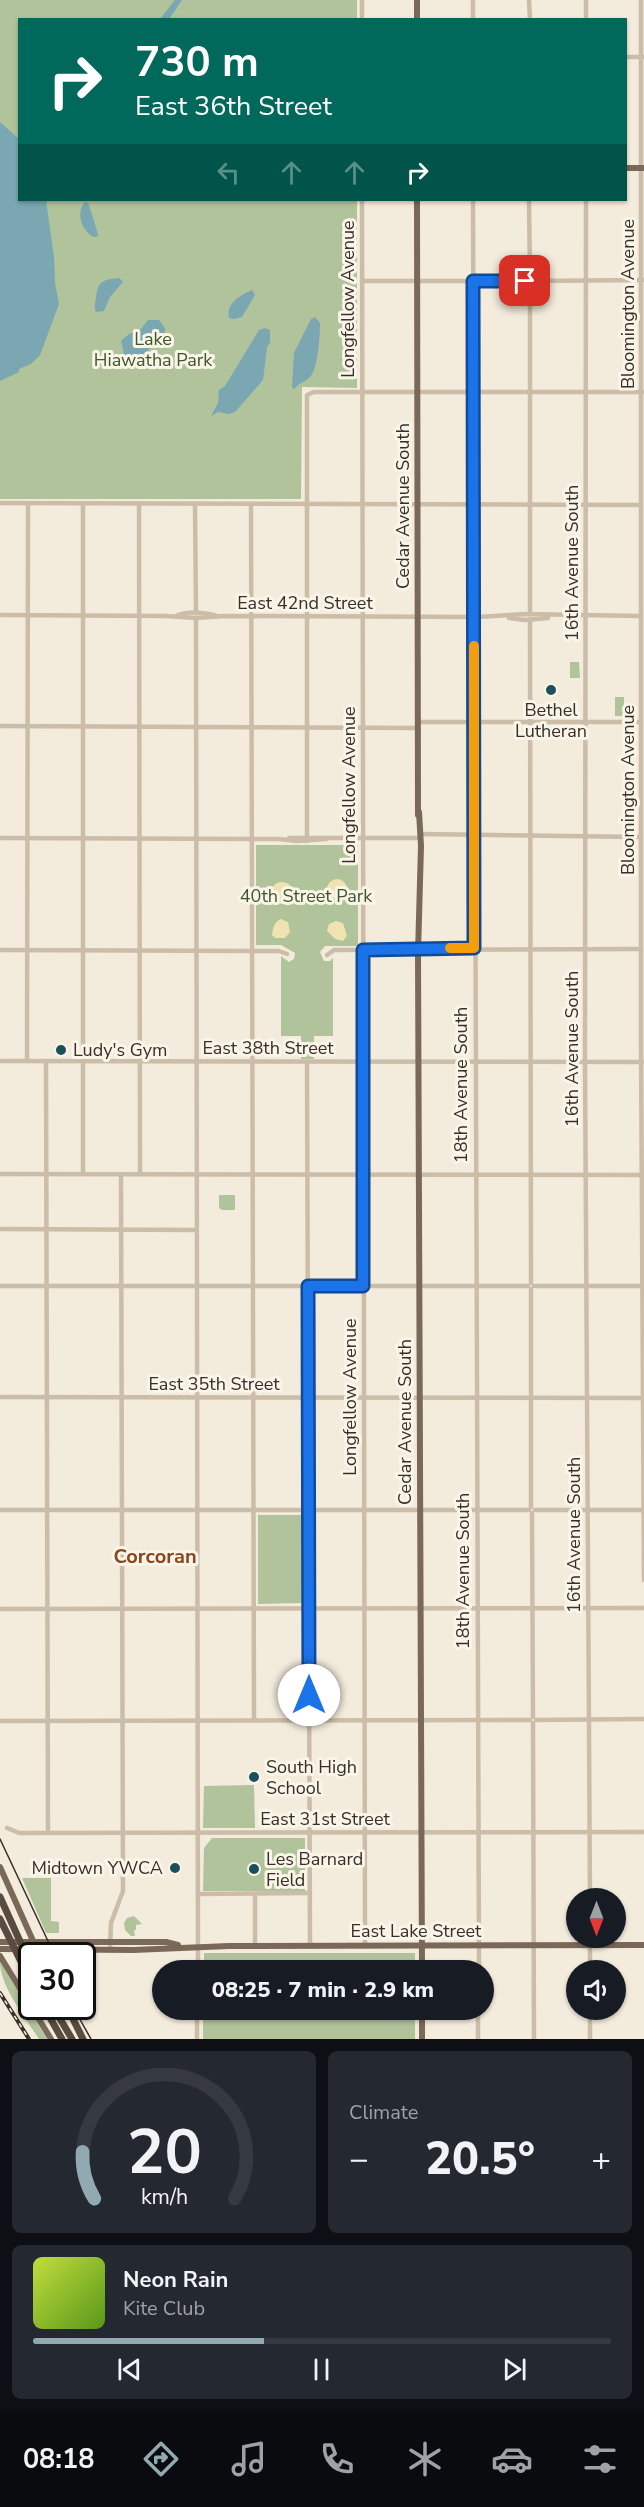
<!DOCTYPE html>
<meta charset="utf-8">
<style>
:root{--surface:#171b24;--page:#242831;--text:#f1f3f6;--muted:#9ea1a6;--line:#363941;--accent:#91a9b0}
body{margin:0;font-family:"Nunito Sans",sans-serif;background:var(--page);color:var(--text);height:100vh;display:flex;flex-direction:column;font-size:22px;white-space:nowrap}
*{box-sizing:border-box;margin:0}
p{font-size:20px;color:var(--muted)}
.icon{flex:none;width:33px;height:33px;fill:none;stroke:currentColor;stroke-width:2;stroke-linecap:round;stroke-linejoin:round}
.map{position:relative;height:2039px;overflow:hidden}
.panel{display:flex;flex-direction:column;gap:12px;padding:12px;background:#0d0f14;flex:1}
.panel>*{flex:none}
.hud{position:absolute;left:18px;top:18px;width:609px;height:183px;border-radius:0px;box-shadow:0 2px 4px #0004;background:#00695c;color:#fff;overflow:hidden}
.needle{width:39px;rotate:180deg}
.buttons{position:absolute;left:566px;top:1888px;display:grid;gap:12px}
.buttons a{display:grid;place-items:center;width:60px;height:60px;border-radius:50%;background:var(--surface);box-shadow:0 2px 4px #0004;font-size:30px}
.speed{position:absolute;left:18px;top:1942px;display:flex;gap:12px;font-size:30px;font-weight:700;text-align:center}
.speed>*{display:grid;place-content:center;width:78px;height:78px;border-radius:50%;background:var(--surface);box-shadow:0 2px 4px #0004;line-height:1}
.speed .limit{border:3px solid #111;border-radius:9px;background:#fff;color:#111}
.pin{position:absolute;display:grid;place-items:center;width:51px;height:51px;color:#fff;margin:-26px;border-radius:12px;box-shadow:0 3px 9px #0006}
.me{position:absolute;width:66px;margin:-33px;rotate:0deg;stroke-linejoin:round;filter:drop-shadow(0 0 4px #0008)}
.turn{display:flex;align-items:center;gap:21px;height:126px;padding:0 18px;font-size:27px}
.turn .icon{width:78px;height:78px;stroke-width:2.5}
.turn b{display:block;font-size:42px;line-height:51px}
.lanes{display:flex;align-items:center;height:57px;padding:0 18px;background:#0003;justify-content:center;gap:30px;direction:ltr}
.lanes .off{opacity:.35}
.big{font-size:45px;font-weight:800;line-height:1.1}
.panel .widget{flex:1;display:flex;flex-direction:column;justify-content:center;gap:9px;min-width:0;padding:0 21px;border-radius:9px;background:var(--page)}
.panel .dial{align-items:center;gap:0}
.dial svg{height:156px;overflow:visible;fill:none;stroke:var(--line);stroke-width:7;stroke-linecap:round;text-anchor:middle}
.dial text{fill:var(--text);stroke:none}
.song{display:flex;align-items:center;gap:18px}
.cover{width:72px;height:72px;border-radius:9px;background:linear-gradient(135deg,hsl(70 70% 55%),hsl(90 70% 35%))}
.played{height:6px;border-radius:3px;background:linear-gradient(90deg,var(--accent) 40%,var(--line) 40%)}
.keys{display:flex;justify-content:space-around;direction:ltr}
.heat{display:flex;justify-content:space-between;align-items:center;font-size:33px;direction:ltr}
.panel .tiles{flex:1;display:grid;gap:12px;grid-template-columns:1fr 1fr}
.widget:last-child{grid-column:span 2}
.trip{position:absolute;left:152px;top:1960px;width:342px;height:60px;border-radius:30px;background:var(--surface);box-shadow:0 2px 4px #0004;font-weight:800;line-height:60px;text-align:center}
.menu{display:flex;height:96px;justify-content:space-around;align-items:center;background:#090b0e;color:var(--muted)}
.menu .icon{width:42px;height:42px}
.menu .current{color:var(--accent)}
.menu b{font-size:27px;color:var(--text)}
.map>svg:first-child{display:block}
.green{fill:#b0c39b}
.sand{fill:#efe3b2}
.water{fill:#7aa7b1}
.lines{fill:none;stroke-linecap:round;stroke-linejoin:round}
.minor{stroke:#cbbda7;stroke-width:4.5}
.major{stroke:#7a6959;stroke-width:6}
.highway{stroke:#594b3f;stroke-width:7}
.tram{stroke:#382f28;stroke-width:1.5}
.rail-casing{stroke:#382f28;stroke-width:4}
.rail{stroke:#faf5e9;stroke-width:1.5;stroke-dasharray:4.5;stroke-linecap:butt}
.highway-bridge{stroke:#594b3f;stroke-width:7}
.route-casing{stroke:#114b97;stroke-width:15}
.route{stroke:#1a73e8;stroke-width:10}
.slow{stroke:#f59e0b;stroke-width:10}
.poi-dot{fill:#1c4e5b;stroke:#faf5e9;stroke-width:2}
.labels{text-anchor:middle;stroke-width:6;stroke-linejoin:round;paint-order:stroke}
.street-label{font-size:18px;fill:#382f28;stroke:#faf5e9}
.park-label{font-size:18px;fill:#41572b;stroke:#faf5e9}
.poi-label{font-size:18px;fill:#382f28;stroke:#faf5e9;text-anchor:start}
.neighbourhood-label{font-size:20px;font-weight:bold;fill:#89471e;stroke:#faf5e9}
</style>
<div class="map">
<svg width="644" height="2039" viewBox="0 0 644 2039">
<rect width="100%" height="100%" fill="#f3ebdc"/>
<!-- green -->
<g class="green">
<path d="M0 0H357V19L20 20V200H357V388L302 387 301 499H0Z"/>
<path d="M570 662H579L580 678H570Z"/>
<rect x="615" y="697" width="9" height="19"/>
<path d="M256 845H358V946H325L320 952 324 961H330L333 958V1036H314V1059H301V1036H281V956L289 962 294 959 295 953 281 945H256Z"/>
<path d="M219 1195H235V1210H222L219 1208Z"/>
<path d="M258 1515H304V1603L258 1604Z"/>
<path d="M254 1785 255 1828H203L204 1786Z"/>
<path d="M212 1838H305V1891H203L204 1848Z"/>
<path d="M22 1878H51V1921L59 1922V1933H46Z"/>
<path d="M134 1916 142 1924 136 1925V1930H134L135 1936H131L125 1930 124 1923 127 1918Z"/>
<rect x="204" y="1953" width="211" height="18"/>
<path d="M0 1962 47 2039H39C26 2019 0 1986 0 1962Z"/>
<rect x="203" y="2010" width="212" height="29"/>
</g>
<!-- sand -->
<g class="sand">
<circle cx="337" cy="889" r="10"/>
<circle cx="282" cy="893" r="11"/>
<path d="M281 919 288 922 290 932 285 938H275L272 935C273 928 274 922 281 919Z"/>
<path d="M336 921 343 923 347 936 343 941 335 939 327 931 329 924Z"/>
</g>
<!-- water -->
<g class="water">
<path d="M175 0H182L169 19H160Z"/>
<path d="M0 122 19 139 20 200H46L54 257 55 283 59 304 40 355 31 364 19 369V372L0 381Z"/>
<path d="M85 202 88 203C89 205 98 233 98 236L94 237C82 232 75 212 85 202Z"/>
<path d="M119 278 123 282 110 297 104 311 96 312C94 306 95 304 96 298 98 280 103 280 119 278Z"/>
<path d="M252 290 255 295 242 317 234 319 229 318C226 303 239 296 252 290Z"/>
<path d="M315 317 320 323C320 335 318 369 310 377 305 382 299 383 294 389L292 388 294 353 311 319Z"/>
<path d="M148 320H159L165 328V332L155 341 140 362 131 365 124 354 121 341 129 334 141 329Z"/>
<path d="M265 328 270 330V342L267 348 263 380 235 412 228 414 218 412 211 416 218 403 219 390 225 386 259 330Z"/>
</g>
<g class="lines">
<!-- minor -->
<g class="minor">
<path d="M362 0V20"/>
<path d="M529 0 530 20"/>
<path d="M641 0V1042L644 1580"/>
<path d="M473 20V0"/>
<path d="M586 20V0"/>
<path d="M626 57H644"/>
<path d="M362 200 365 1946"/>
<path d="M473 200 479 1971"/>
<path d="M529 200 530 278"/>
<path d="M586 200 585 1062 590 1899"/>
<path d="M362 281H527"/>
<path d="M533 281 644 280"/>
<path d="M530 283V614"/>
<path d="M0 503 641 505"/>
<path d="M139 503 140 1173"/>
<path d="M195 504 196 613"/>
<path d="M251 504 254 1720"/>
<path d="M0 615 166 616 196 618 224 616 478 617 525 614 641 616"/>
<path d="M176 616C187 611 205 612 217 616"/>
<path d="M196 618 198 1971"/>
<path d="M509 618 525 620 548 618"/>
<path d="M530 619 531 1283"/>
<path d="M418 722H641"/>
<path d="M0 726 418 728"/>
<path d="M420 834 641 837"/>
<path d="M0 838 279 839 297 841 326 839"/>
<path d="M289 838H417"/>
<path d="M307 841V395L314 392H644"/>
<path d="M0 950 279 951 287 954"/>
<path d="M327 955 334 950 641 949"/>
<path d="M0 1061 642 1062"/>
<path d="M27 1061 28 504"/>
<path d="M46 1061 48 1833"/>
<path d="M307 1062 310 1946"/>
<path d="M83 1173V504"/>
<path d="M0 1174 644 1175"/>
<path d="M0 1229 195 1230"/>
<path d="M0 1286H528"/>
<path d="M534 1286H644"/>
<path d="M531 1289V1507"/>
<path d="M0 1397 644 1398"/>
<path d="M0 1510H529"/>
<path d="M535 1510H644"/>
<path d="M532 1513 533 1717"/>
<path d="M0 1609 644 1608"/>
<path d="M536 1720 644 1719"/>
<path d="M0 1721 530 1720"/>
<path d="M533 1723 534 2039"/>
<path d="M7 1828 19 1833 644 1832"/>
<path d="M199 1894 310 1893"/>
<path d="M255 1894V1946"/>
<path d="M590 1938V1971"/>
<path d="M110 1950 111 1923 123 1891 121 1174"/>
<path d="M197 2039V2010"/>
<path d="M478 2039V2010"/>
<path d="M590 2039V2010"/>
</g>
<!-- major -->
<g class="major">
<path d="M417 20V0"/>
<path d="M626 168H644"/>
<path d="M417 200 418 815"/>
<path d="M419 812 421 846 418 953 422 1971"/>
<path d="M0 1867 34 1943"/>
<path d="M0 1942H166L178 1945"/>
<path d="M0 1949 133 1950 229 1946 644 1945"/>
<path d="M0 1956 51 2039"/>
<path d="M422 2039V2010"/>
</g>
<!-- highway -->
<g class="highway">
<path d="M37 1949 41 1956"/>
<path d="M44 2007 62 2039"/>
<path d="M53 2007 72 2039"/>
<path d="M67 2007 83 2039"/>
</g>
<!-- tram -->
<g class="tram">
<path d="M0 1839 55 1956"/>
<path d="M73 2007 91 2039"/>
</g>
<defs>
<path id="rail" d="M0 1993 29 2039"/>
</defs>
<!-- rail casing -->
<use href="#rail" class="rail-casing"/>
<!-- rail -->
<use href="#rail" class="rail"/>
<!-- highway-bridge -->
<g class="highway-bridge">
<path d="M0 1897 32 1968"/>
<path d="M0 1919 32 1984"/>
</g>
</g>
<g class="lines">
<defs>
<path id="route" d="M309 1695 308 1286H363V950L474 948 473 281H525"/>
</defs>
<!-- route casing -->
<use href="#route" class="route-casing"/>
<!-- route -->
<use href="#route" class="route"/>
<!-- slow -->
<path class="slow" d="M450 948H474V646"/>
</g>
<!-- markers -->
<g class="poi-dot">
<circle cx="551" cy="690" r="6"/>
<circle cx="61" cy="1050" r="6"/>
<circle cx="254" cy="1777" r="6"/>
<circle cx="175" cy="1868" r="6"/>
<circle cx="254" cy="1869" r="6"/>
</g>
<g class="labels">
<!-- street labels -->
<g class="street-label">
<text transform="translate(348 299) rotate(-90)" y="6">Longfellow Avenue</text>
<text transform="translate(628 304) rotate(-90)" y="6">Bloomington Avenue</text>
<text transform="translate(403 506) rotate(-90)" y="6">Cedar Avenue South</text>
<text transform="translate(572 563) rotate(-90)" y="6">16th Avenue South</text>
<text x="305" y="609">East 42nd Street</text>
<text transform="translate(349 785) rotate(-90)" y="6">Longfellow Avenue</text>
<text transform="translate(628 790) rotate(-90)" y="6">Bloomington Avenue</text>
<text x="268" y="1054">East 38th Street</text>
<text transform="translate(572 1049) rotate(-90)" y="6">16th Avenue South</text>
<text transform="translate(461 1085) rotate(-90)" y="6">18th Avenue South</text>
<text x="214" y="1390">East 35th Street</text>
<text transform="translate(350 1397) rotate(-90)" y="6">Longfellow Avenue</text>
<text transform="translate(405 1422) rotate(-90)" y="6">Cedar Avenue South</text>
<text transform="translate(574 1535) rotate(-90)" y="6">16th Avenue South</text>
<text transform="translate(463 1571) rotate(-90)" y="6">18th Avenue South</text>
<text x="325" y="1825">East 31st Street</text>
<text x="416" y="1937">East Lake Street</text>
</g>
<!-- park labels -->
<g class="park-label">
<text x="153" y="345">Lake<tspan x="153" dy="21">Hiawatha Park</tspan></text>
<text x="306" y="902">40th Street Park</text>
</g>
<!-- poi labels -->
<g class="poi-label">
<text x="551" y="716" text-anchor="middle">Bethel<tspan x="551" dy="21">Lutheran</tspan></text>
<text x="73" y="1056">Ludy's Gym</text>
<text x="266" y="1773">South High<tspan x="266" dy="21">School</tspan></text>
<text x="266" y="1865">Les Barnard<tspan x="266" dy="21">Field</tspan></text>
<text x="163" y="1874" text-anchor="end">Midtown YWCA</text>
</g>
<!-- neighbourhood labels -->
<g class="neighbourhood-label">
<text x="155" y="1563">Corcoran</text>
</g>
</g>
</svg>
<div class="buttons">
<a><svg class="needle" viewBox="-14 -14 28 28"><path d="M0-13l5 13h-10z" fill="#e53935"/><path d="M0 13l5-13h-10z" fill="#9ea1a6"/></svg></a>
<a><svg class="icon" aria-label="sound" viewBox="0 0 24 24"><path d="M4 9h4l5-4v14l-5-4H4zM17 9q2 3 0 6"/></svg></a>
</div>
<div class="speed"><div class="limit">30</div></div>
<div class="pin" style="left:525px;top:281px;background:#d93025"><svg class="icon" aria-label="arrive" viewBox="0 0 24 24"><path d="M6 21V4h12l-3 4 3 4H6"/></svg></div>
<svg class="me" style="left:309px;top:1695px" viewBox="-20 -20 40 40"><circle r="19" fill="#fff"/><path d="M0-13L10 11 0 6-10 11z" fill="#1a73e8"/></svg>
<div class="trip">08:25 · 7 min · 2.9 km</div>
<div class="hud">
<div class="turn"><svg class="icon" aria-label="right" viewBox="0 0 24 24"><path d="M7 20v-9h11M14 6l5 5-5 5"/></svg><div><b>730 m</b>East 36th Street</div></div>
<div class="lanes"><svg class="icon off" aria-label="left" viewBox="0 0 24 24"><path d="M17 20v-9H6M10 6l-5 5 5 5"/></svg><svg class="icon off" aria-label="ahead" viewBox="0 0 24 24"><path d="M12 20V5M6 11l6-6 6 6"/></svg><svg class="icon off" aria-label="ahead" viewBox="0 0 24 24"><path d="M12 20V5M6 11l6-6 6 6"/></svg><svg class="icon" aria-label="right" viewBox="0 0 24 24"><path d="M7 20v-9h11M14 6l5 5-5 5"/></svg></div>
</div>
</div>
<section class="panel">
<div class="tiles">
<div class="widget dial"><svg viewBox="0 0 100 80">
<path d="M14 69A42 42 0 1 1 86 69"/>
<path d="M14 69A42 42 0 0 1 8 45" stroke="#91a9b0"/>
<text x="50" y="56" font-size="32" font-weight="700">20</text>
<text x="50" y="72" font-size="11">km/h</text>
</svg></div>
<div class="widget"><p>Climate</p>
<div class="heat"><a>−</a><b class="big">20.5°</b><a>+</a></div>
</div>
<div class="widget">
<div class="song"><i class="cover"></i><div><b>Neon Rain</b><p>Kite Club</p></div></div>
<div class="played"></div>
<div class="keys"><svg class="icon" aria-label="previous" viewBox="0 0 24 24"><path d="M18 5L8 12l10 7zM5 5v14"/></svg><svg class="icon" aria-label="pause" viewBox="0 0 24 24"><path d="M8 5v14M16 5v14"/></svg><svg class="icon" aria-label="next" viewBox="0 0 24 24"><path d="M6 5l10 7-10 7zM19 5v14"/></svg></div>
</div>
</div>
</section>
<nav class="menu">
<b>08:18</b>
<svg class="icon current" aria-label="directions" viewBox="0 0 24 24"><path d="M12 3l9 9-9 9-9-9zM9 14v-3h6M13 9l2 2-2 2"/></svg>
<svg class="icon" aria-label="music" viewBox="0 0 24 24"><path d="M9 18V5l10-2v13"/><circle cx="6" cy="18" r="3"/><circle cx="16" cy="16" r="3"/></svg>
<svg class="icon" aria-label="phone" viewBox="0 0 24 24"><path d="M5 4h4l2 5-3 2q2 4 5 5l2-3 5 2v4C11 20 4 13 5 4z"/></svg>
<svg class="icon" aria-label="climate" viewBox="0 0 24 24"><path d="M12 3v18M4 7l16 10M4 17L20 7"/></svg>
<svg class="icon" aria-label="car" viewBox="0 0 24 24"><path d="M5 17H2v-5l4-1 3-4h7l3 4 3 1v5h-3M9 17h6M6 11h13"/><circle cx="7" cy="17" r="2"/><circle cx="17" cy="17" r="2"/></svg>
<svg class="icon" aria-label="filters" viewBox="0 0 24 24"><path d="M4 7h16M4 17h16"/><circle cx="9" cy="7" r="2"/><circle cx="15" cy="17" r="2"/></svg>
</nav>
